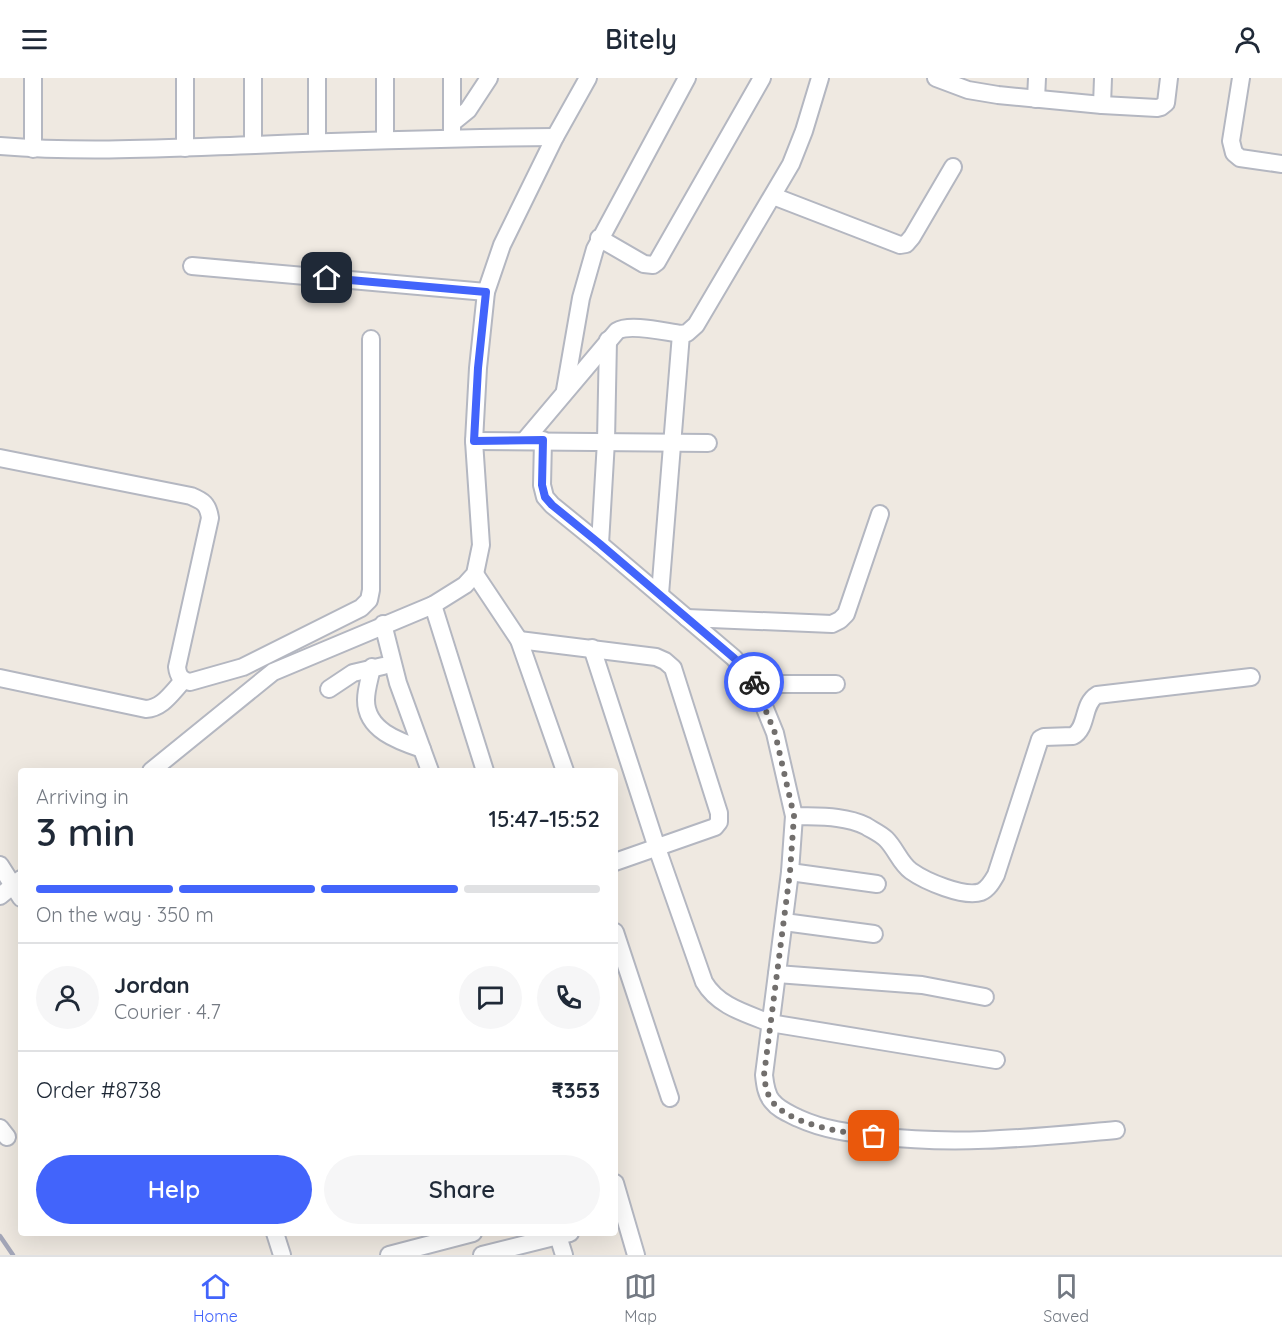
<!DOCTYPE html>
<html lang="en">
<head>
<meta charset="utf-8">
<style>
	:root { --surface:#fff; --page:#f6f6f7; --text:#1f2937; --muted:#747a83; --line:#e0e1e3; --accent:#4264fb }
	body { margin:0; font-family:Quicksand,sans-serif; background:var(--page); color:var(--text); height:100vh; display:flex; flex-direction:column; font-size:22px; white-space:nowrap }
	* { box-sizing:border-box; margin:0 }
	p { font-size:20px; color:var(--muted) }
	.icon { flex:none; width:33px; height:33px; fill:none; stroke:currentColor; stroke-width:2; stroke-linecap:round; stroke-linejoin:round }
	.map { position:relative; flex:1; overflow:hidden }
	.drawer { position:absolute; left:18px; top:690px; width:600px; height:468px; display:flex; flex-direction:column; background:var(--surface); border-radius:6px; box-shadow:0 6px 24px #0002 }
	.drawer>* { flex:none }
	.pin { position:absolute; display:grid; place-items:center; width:51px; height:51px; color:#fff; margin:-26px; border-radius:12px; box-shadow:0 3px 9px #0006 }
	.courier { position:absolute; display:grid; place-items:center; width:60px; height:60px; margin:-30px; border:4px solid #4264fb; border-radius:50%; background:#fff; color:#222; box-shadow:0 2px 8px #0007 }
	.headline em { font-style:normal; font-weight:600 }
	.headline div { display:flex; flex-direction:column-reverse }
	.headline { display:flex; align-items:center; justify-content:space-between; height:102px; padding:0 18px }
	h1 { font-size:39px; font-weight:600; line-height:45px }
	.bar { display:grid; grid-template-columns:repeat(4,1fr); gap:9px 6px; align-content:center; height:72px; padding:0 18px }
	.bar i { height:8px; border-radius:4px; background:var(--line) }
	.bar .on { background:var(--accent) }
	.bar p { grid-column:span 4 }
	.line { display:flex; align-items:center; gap:15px; padding:0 18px; border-top:2px solid var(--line) }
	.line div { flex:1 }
	.round { display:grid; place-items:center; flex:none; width:63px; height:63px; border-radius:32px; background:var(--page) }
	.action { display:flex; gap:12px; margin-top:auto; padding:12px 18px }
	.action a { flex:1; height:69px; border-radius:36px; background:var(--accent); color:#fff; font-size:24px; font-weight:600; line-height:69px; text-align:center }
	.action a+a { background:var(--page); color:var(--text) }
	header { display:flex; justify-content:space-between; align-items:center; height:78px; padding:0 18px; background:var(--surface); font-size:27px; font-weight:600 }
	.menu { display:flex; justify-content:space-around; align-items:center; height:84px; border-top:2px solid var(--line); background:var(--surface); font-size:16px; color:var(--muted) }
	.menu a { display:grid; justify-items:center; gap:3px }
	.menu .on { color:var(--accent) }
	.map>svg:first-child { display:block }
</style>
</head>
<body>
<header><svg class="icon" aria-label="menu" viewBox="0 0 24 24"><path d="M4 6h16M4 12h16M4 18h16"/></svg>Bitely<svg class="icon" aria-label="person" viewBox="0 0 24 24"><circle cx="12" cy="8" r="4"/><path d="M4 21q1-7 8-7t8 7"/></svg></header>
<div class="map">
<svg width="1282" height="1177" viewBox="0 0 1282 1177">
	<rect width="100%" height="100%" fill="#efe9e1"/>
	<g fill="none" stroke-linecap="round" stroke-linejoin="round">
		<g stroke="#b4b7c1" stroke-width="20">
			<g id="minor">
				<path d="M185,0V70"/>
				<path d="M253,0V67"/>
				<path d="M317,0V64"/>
				<path d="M385,0V62"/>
				<path d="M452,0V60"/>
				<path d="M936,0L968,12L998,17L1102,27L1157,30L1161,29L1166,25L1169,0"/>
				<path d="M1241,0L1231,63L1234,75L1240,80L1282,86"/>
				<path d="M1036,21L1037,0"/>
				<path d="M1102,27L1103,0"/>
				<path d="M452,45L468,32L489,0"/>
				<path d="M0,68C84,75 170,70 255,67C355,63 455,60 555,59"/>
				<path d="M33,71V0"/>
				<path d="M773,118L900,167L906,166L912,159L953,89"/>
				<path d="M599,160L644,186L653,187L657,184L762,0"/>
				<path d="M192,188L486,214"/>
				<path d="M565,312L581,220L595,171L687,0"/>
				<path d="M525,362L617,253C630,245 665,254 681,256L687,255L696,247L791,86L804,53L820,0"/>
				<path d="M543,362L542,407L545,419L552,427L600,466L734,580L755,606L775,655L794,738L790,794L764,997C765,1006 766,1016 772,1023C779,1032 788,1035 798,1040C824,1052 850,1055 878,1058C958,1068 1036,1059 1116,1052"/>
				<path d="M474,363L708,365"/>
				<path d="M0,380L191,418C203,423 208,426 210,440L177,589C178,598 181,602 190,604L243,589L361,530L369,522L371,512V261"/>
				<path d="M600,466L606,363L608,262"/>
				<path d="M475,496L519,562L565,693"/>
				<path d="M660,516L681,256"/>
				<path d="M433,527L485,693"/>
				<path d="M687,540L832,546L840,542L846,536L880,436"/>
				<path d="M383,546L398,605L430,693"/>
				<path d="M519,562L656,579L665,583L673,590L719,735V744L715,749L615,784"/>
				<path d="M592,570L657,770L704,904C718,928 745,935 770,945L996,982"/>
				<path d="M372,589C370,600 366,611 366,622C366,652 398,663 422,671"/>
				<path d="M0,600L146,631C163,630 172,614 183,603"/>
				<path d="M755,606H836"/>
				<path d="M329,611L353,595L383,588"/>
				<path d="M151,693L273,594L433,527L465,507L475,496L481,467L474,363L478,290L486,214L502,167L555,59L588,0"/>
				<path d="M794,738C817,739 844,737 866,748C872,752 881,756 886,761C896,771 900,785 911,793C925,803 964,820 981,814C988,811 992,804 996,797L1040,661L1044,659L1073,658C1088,650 1082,626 1097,617L1251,599"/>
				<path d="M0,787L21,820"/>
				<path d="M790,794L877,806"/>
				<path d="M0,818L21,801"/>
				<path d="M784,844L874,856"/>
				<path d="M615,854L670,1020"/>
				<path d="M777,896L922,907L985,919"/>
				<path d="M0,1050L7,1059"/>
				<path d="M615,1105L636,1177"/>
				<path d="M275,1155L282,1177"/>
				<path d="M558,1158L564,1177"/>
				<path d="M389,1177L473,1155"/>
				<path d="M482,1177L570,1155"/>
			</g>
		</g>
		<use href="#minor" stroke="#fff" stroke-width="16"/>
		<path stroke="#a3a6b8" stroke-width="4.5" d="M0,1158L13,1177"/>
	</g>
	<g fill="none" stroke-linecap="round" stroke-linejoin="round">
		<path stroke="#726f6d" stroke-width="6" stroke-dasharray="0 10.8" d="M754,604L775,655L794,738L790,794L764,997C765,1005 766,1013 770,1020C785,1047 846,1055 874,1058"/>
		<path stroke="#4264fb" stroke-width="8" d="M327,200L486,214L478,290L474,363L543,362L542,407L545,419L552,427L600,466L734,580L754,604"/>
	</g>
</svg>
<div class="pin" style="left:874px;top:1058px;background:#ea580c"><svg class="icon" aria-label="bag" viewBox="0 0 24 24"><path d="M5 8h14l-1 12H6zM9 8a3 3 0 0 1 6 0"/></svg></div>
<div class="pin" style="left:327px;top:200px;background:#1f2937"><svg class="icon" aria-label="home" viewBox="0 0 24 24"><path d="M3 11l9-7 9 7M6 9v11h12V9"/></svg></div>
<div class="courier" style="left:754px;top:604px"><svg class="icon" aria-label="bike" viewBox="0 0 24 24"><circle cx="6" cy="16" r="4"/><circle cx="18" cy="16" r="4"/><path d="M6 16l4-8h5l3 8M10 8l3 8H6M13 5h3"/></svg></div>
<section class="drawer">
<div class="headline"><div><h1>3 min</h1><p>Arriving in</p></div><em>15:47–15:52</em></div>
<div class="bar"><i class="on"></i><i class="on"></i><i class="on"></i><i></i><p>On the way · 350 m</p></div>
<div class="line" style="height:108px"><a class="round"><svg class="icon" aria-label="person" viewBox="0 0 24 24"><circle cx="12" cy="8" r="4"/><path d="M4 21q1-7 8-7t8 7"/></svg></a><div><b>Jordan</b><p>Courier · 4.7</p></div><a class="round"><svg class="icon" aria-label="chat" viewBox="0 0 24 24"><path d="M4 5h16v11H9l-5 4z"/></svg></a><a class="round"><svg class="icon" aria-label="phone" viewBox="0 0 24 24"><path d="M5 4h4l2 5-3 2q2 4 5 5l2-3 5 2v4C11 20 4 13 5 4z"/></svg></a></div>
<div class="line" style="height:78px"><div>Order #8738</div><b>₹353</b></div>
<div class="action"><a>Help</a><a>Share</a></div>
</section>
</div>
<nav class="menu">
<a class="on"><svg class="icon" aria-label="home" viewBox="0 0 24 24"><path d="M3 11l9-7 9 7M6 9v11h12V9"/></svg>Home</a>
<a><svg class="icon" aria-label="map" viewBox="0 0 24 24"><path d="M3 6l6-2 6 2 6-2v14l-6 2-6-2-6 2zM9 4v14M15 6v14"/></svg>Map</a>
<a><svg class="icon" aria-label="saved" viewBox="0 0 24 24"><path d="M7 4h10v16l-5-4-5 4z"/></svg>Saved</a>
</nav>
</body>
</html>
